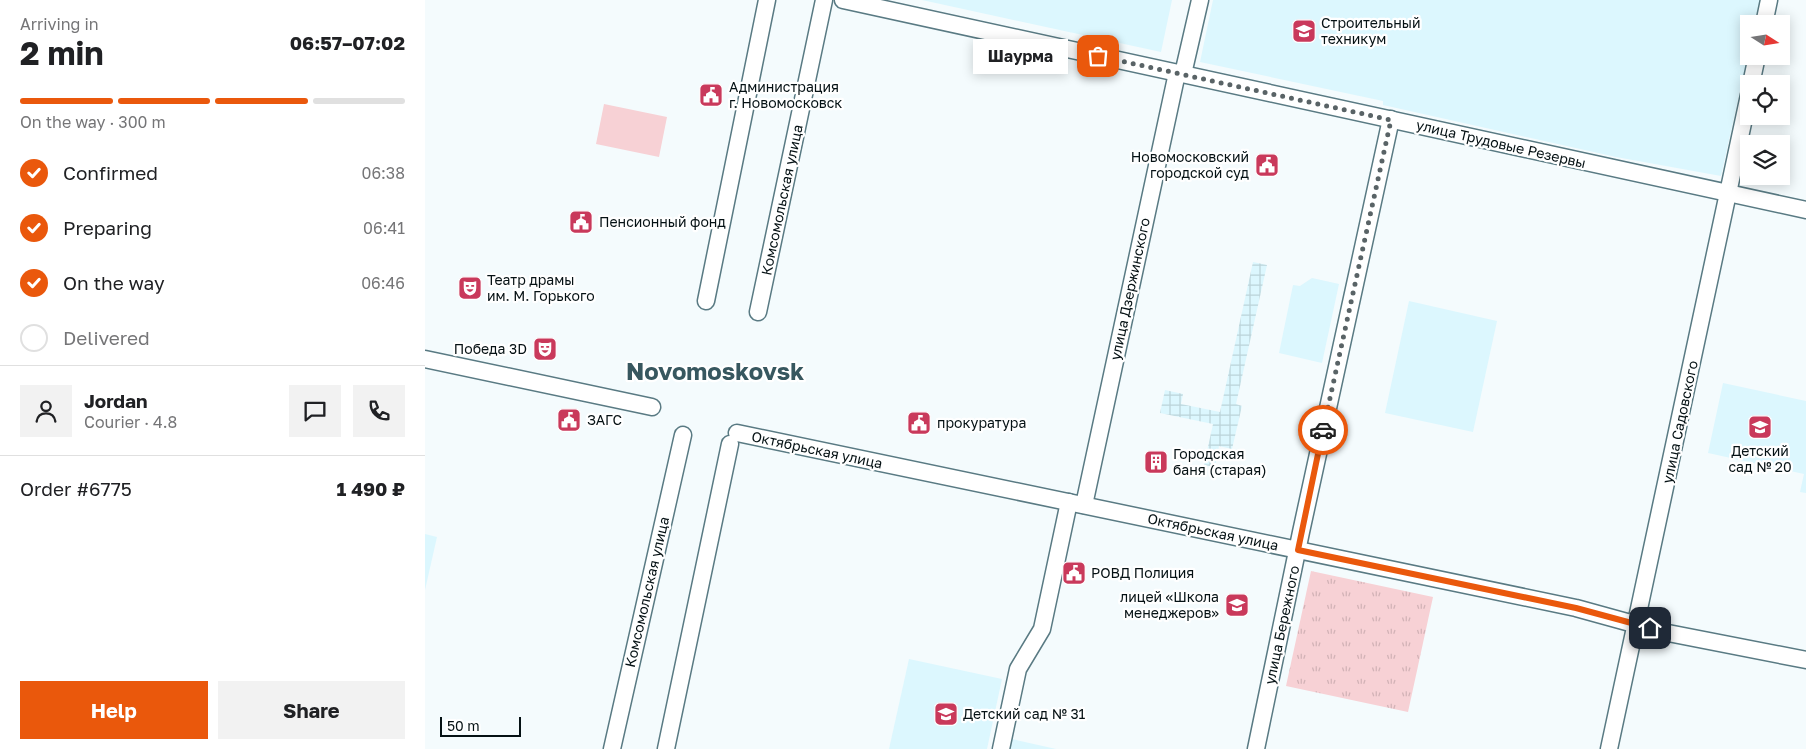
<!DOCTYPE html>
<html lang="en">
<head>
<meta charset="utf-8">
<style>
	:root { --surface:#fff; --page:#f2f2f2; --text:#202124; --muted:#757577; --line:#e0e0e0; --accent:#ea580c }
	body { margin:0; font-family:"Golos Text",sans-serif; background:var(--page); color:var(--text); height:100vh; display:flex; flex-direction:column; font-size:19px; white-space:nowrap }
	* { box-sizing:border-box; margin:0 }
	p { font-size:16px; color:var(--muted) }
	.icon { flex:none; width:28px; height:28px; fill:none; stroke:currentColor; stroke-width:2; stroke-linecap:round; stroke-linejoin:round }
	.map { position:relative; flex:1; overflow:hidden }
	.drawer { display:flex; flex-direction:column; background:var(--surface); width:425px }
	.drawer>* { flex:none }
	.needle { width:32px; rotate:102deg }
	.tools { position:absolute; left:1315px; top:15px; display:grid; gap:10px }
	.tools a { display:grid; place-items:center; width:50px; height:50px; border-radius:0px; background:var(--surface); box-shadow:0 2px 12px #0003; font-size:25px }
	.scale { position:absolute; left:15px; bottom:12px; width:81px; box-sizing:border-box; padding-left:5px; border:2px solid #051114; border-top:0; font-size:14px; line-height:18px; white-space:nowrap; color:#051114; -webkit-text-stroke:4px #fff; paint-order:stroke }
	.pin { position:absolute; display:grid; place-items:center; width:42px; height:42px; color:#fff; margin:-21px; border-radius:10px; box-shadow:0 2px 8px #0006 }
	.courier { position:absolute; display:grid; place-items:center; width:50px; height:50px; margin:-25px; border:4px solid #ea580c; border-radius:50%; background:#fff; color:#222; box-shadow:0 1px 6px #0007 }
	.bubble { position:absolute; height:35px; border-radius:0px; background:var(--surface); box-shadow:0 2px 12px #0003; font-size:16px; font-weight:700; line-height:35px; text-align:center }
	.headline em { font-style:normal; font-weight:700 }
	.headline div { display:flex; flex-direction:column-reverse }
	.headline { display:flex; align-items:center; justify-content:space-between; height:85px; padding:0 20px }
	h1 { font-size:32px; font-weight:700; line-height:38px }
	.bar { display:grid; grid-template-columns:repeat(4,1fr); gap:8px 5px; align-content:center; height:60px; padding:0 20px }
	.bar i { height:6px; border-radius:4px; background:var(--line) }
	.bar .active { background:var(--accent) }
	.bar p { grid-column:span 4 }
	.line { display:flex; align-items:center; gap:12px; padding:0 20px; border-top:1px solid var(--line) }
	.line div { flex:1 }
	.round { display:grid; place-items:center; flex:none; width:52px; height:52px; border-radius:0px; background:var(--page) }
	ol { padding:0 20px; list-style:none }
	li { display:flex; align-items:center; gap:15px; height:55px }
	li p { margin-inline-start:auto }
	li .icon { padding:5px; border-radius:50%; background:var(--accent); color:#fff; stroke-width:4 }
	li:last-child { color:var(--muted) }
	li i { width:28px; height:28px; border:2px solid var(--line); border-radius:50% }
	.primary-button { display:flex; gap:10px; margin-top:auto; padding:10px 20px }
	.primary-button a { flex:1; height:58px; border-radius:0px; background:var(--accent); color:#fff; font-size:20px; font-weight:700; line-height:58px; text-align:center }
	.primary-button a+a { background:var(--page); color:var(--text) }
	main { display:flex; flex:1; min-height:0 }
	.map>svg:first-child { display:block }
</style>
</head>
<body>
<main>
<section class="drawer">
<div class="headline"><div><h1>2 min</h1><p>Arriving in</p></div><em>06:57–07:02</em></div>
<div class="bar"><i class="active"></i><i class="active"></i><i class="active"></i><i></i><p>On the way · 300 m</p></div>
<ol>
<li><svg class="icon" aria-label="check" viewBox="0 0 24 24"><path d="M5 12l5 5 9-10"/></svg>Confirmed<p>06:38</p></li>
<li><svg class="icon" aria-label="check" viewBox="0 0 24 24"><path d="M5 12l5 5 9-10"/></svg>Preparing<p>06:41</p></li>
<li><svg class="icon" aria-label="check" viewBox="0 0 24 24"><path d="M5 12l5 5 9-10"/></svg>On the way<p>06:46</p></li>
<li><i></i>Delivered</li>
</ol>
<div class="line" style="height:90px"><a class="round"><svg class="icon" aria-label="person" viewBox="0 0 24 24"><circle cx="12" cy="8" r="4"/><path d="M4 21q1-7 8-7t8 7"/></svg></a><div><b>Jordan</b><p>Courier · 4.8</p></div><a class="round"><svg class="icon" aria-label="chat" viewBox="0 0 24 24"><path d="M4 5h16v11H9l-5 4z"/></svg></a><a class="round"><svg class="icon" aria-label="phone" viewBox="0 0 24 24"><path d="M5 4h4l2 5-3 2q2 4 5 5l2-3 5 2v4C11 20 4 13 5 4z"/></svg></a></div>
<div class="line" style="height:65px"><div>Order #6775</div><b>1 490 ₽</b></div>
<div class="primary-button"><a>Help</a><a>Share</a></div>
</section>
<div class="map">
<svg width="1381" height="749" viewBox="0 0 1381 749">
	<defs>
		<pattern id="industrial-grid" width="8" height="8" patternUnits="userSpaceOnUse" patternTransform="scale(1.25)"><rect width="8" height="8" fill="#dcf7fe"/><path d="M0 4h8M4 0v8" fill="none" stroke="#bbd3d9"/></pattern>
		<pattern id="grass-tufts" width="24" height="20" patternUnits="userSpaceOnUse" patternTransform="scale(1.25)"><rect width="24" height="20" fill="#f7d1d5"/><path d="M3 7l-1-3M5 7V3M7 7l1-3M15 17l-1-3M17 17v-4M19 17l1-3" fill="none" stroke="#d2b2b6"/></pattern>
	</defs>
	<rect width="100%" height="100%" fill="#f4fbfd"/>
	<g fill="#dcf7fe">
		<path d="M497,0H747L736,52Z"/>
		<path d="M788,0H1335L1329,24H1324V50L1296,176L1191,157L958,105V101L775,62Z"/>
		<path d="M887,278L914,284L897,363L854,353L868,285L875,286Z"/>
		<path d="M984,301L1072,321L1048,432L960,413Z"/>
		<path d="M1298,383L1381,401V493L1375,492L1379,474L1283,453Z"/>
		<path d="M0,534L12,537L0,590Z"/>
		<path d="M484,659L577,679L562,749H464Z"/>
		<path d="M587,739L631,749H585Z"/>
	</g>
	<path fill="url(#industrial-grid)" d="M828,262L842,265L811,404L817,406L807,449L794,446L790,467L779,465L788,424L735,413L740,390L758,394L756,404L795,412Z"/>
	<path fill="url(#grass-tufts)" d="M886,571L1008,597L983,712L861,686Z"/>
	<path fill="#f7d1d5" d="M179,104L242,117L234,157L171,144Z"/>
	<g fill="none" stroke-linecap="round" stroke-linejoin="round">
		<g stroke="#597a83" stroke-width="19">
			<g id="minor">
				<path d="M418,0L1381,210"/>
				<path d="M1339,24L1344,0"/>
				<path d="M758,74L775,0"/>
				<path d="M1326,84L1332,56"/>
				<path d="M281,301L342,0"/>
				<path d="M333,312L399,0"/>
				<path d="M0,359L227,407"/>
				<path d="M312,433L1151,608L1238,632L1381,660"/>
				<path d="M659,505L752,73"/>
				<path d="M187,749L258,435"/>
				<path d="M241,749L305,444"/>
				<path d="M576,749L593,669L617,629L644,502"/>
				<path d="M831,749L876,532L966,119"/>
				<path d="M1184,749L1324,95"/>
			</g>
		</g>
		<use href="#minor" stroke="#fff" stroke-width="16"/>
	</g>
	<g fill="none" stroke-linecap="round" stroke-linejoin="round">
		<path stroke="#596366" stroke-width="5" stroke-dasharray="0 9" d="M673,56L966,120L898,430"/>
		<path stroke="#ea580c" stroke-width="6" d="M898,430L873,550L1151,608L1225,628"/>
	</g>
	<defs>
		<g id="university-square" transform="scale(1.25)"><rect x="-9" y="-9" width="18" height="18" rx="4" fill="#c9395b" stroke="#fff"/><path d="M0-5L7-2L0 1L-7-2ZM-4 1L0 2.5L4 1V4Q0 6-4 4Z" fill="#fff"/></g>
		<g id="civic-square" transform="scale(1.25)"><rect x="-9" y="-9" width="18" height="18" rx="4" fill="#c9395b" stroke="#fff"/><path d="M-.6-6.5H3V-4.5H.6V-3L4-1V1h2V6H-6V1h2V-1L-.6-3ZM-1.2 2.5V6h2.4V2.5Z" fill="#fff"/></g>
		<g id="theatre-square" transform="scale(1.25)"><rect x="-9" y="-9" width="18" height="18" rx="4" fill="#c9395b" stroke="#fff"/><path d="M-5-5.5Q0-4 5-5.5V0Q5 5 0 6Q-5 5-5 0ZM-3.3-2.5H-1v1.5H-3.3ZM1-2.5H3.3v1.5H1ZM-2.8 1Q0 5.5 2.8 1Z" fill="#fff"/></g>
		<g id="school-square" transform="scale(1.25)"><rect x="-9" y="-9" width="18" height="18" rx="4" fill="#c9395b" stroke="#fff"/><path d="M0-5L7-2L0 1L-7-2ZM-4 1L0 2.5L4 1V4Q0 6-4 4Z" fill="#fff"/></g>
		<g id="building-square" transform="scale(1.25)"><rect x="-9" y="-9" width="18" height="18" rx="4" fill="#c9395b" stroke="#fff"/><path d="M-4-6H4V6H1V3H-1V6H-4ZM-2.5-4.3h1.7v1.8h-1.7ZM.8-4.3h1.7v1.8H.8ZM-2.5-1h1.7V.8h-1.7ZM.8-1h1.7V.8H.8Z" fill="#fff"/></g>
	</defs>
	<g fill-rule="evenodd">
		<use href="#university-square" x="879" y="31"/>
		<use href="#civic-square" x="286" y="95"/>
		<use href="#civic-square" x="842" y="165"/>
		<use href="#civic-square" x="156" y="222"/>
		<use href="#theatre-square" x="45" y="288"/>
		<use href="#theatre-square" x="120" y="349"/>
		<use href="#civic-square" x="144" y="420"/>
		<use href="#civic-square" x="494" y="423"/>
		<use href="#school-square" x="1335" y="427"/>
		<use href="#building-square" x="731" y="462"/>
		<use href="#civic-square" x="649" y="573"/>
		<use href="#school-square" x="812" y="605"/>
		<use href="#school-square" x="521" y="714"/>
	</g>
	<g text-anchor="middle" stroke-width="4.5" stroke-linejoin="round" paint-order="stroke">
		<g font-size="14" fill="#051114" stroke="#fff" text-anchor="start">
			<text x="896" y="28">Строительный<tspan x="896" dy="16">техникум</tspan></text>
			<text x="304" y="92">Администрация<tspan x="304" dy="16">г. Новомосковск</tspan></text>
			<text x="824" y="162" text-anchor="end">Новомосковский<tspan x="824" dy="16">городской суд</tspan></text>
			<text x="174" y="227">Пенсионный фонд</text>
			<text x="62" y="285">Театр драмы<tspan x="62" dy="16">им. М. Горького</tspan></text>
			<text x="102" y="354" text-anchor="end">Победа 3D</text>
			<text x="162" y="425">ЗАГС</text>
			<text x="512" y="428">прокуратура</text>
			<text x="1335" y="456" text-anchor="middle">Детский<tspan x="1335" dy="16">сад № 20</tspan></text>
			<text x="748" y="459">Городская<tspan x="748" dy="16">баня (старая)</tspan></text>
			<text x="666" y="578">РОВД Полиция</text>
			<text x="794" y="602" text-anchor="end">лицей «Школа<tspan x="794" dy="16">менеджеров»</tspan></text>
			<text x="538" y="719">Детский сад № 31</text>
		</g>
		<g font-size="14" fill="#051114" stroke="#fff">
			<text transform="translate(1076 144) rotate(13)" y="5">улица Трудовые Резервы</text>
			<text transform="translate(357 200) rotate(-78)" y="5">Комсомольская улица</text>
			<text transform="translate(705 289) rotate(-78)" y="5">улица Дзержинского</text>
			<text transform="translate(1255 422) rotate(-78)" y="5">улица Садовского</text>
			<text transform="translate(392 450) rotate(12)" y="5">Октябрьская улица</text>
			<text transform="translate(788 532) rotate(12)" y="5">Октябрьская улица</text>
			<text transform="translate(222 592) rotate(-77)" y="5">Комсомольская улица</text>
			<text transform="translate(857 625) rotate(-78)" y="5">улица Бережного</text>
		</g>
		<g font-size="24" font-weight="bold" fill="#37575f" stroke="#fff">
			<text x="290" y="380">Novomoskovsk</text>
		</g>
	</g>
</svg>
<div class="tools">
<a><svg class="needle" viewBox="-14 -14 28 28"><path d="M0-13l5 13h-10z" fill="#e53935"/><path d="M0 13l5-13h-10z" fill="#757577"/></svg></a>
<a><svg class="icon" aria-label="locate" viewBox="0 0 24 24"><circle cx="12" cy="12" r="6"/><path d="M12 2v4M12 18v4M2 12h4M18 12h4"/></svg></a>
<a><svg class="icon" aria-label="layers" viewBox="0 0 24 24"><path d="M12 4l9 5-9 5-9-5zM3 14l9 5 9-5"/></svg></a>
</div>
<div class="scale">50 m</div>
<div class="pin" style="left:673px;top:56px;background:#ea580c"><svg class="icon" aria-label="bag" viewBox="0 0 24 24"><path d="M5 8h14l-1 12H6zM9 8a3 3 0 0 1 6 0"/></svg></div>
<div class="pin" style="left:1225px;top:628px;background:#1f2937"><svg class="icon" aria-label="home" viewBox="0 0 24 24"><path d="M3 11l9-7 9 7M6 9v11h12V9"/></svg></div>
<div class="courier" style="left:898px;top:430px"><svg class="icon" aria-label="car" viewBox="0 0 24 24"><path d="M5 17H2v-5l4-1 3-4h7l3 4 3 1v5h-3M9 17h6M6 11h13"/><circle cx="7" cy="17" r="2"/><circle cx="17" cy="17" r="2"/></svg></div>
<div class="bubble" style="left:548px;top:39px;width:95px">Шаурма</div>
</div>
</main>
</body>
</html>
